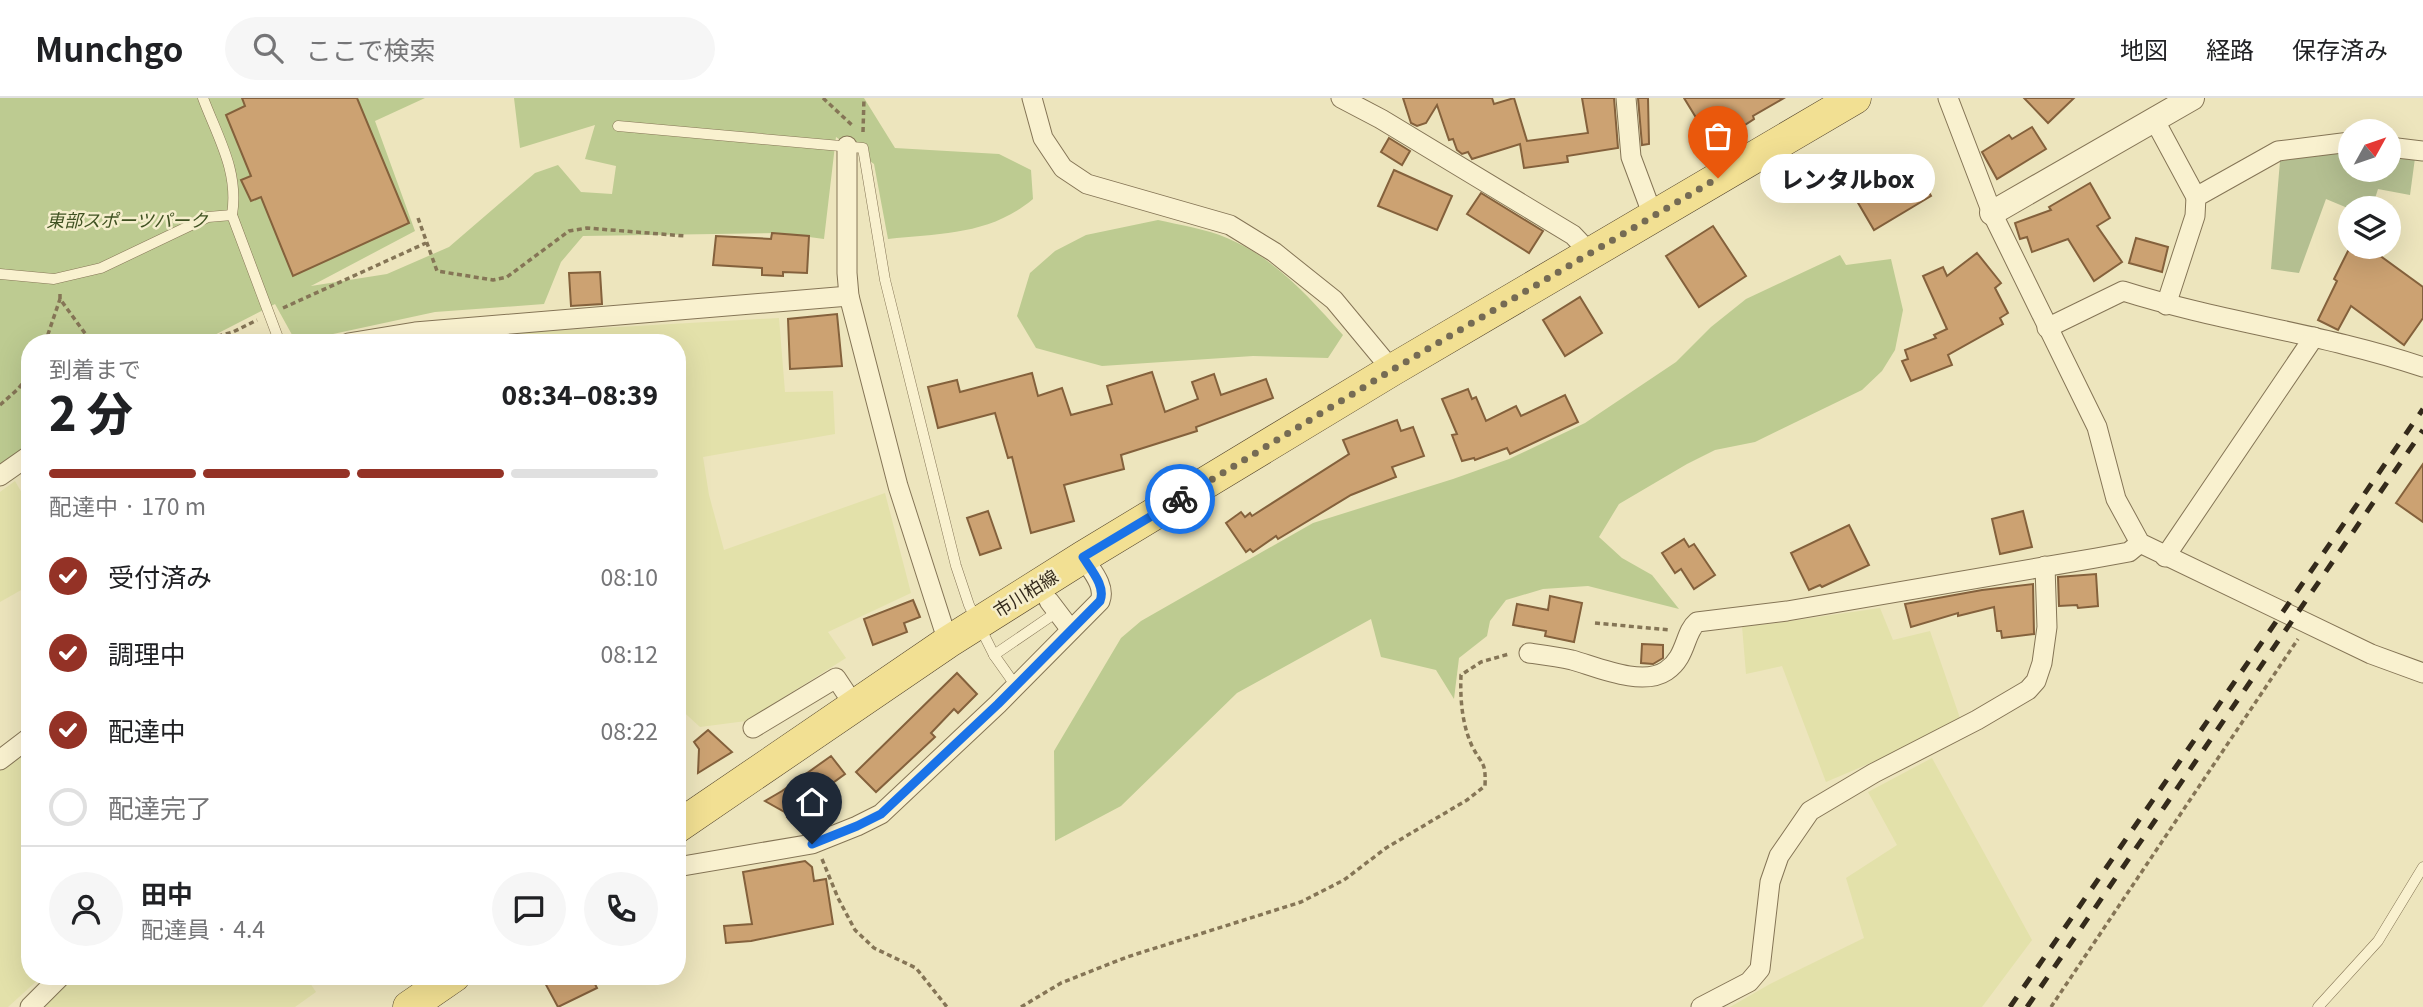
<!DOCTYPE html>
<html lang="ja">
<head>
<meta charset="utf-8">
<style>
	:root { --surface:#fff; --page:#f6f6f6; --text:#202124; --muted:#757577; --line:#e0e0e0; --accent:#943226 }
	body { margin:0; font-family:Georgia,"Noto Sans JP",serif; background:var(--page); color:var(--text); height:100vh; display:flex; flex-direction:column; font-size:26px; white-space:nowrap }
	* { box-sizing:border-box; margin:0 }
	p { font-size:23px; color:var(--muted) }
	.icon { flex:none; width:38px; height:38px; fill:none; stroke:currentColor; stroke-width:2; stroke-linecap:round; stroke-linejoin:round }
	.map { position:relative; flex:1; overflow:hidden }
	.sheet { position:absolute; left:21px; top:236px; width:665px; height:651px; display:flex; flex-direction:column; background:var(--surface); border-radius:28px; box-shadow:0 7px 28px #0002 }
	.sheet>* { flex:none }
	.needle { width:46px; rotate:50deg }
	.fabs { position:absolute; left:2338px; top:21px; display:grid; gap:14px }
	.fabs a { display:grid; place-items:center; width:63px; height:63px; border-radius:50%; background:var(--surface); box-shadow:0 7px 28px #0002; font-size:35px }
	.pin { position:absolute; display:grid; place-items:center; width:60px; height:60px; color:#fff; margin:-72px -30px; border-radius:50% 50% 50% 0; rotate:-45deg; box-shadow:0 0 7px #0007 }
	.pin .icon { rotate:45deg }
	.courier { position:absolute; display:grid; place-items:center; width:70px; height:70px; margin:-35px; border:5px solid #1a73e8; border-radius:50%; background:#fff; color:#222; box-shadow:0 2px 9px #0007 }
	.bubble { position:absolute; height:49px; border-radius:24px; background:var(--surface); box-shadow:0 7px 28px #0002; font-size:23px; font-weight:800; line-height:49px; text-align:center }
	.head em { font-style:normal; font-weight:800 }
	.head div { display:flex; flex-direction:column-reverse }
	.head { display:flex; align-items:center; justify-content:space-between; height:119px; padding:0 28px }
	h1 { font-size:46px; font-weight:800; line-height:52px }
	.bar { display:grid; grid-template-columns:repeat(4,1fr); gap:10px 7px; align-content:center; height:84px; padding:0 28px }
	.bar i { height:9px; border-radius:5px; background:var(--line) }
	.bar .selected { background:var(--accent) }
	.bar p { grid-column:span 4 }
	.line { display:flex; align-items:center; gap:18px; padding:0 28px; border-top:2px solid var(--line) }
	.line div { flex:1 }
	.round { display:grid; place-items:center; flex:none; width:74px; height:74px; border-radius:37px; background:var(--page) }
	ol { padding:0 28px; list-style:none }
	li { display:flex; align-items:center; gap:21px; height:77px }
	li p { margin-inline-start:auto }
	li .icon { padding:7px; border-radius:50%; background:var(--accent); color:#fff; stroke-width:4 }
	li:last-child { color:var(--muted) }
	li i { width:38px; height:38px; border:4px solid var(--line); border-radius:50% }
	header { display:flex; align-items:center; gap:42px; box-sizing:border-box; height:98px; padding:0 35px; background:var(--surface); border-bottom:2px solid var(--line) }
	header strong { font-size:33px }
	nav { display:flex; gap:38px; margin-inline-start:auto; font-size:24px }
	.search { width:490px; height:63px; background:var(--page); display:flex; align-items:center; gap:18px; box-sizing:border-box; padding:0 24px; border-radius:38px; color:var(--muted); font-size:26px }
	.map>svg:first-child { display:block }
</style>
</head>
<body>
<header>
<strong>Munchgo</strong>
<div class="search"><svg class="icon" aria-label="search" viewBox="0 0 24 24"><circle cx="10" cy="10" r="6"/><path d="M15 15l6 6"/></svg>ここで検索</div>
<nav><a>地図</a><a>経路</a><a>保存済み</a></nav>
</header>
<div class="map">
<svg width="2423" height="909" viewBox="0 0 2423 909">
	<rect width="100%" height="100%" fill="#ede5bd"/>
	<g fill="#e3e1aa">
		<path d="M779,220L785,294L833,293L835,336L703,359L709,397L724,452L885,395L911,495L828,534L846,560L746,623L700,629L677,608V245H478L477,237Z"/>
		<path d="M15,383L30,409V487L0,504V394Z"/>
		<path d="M1880,510L1893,542L1930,533L1962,626L1826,684L1782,568L1746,576L1742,528L1769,526Z"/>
		<path d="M30,646V878L41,879L8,909H0V669Z"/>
		<path d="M1932,660L2032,842L1982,909H1730L1770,886L1864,840L1846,780L1897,747L1868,694Z"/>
		<path d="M68,879H306L316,894L295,909H35Z"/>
	</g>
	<g fill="#bdcb91">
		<path d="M0,0H425L375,23L415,133L311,188L387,176L449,149L535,75L558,67L581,94L612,96L616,68L585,61L595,27L520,50L514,0H864L895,50L999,56L1031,72L1033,101C990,137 942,135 888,141L874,66L836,39L824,141L780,135L583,138L561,164L544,206L435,214L296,244L275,206L199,245H30V345L0,366Z"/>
		<path d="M1158,122C1180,127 1206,131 1227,140C1275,160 1309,199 1343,237L1328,260L1253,258L1102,268L1036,250L1017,218L1030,175L1055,153L1086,137Z"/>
		<path d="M1840,157L1846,167L1891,161L1903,212L1895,252L1882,273L1862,292L1755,344L1715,352L1687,366L1619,406L1599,439L1622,460L1652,477L1679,511L1588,488L1543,491L1506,502L1490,523L1487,538L1459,560L1454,601L1436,572L1381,559L1371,521L1237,595L1121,708L1055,743L1054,653L1121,540L1141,523L1313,425L1453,381L1509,361L1585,325L1676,264L1711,229L1746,201Z"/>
	</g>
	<path fill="#b4bf91" d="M2350,52V72H2389V57L2415,60L2410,97L2378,91L2372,110L2350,111L2326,101L2299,175L2271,171L2280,63Z"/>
	<g fill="#cca272" stroke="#84613c" stroke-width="2">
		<path d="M242,0H357L409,125L293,178L261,99L251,103L241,82L251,78L226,17L245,8Z"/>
		<path d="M1403,0H1492L1494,6L1514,0L1527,43L1588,35L1582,0H1614L1618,50L1567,58L1568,64L1524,70L1520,46L1472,61L1468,54L1462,56L1457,52L1453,41L1449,42L1437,7L1426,25L1417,28L1411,25Z"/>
		<path d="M1638,0H1648L1649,46L1642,47Z"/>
		<path d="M1684,0H1784L1753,18L1754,21L1725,40L1723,36L1711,44Z"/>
		<path d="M2024,0H2074L2048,25Z"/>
		<path d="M2032,29L2046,51L1997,81L1982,54L2009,37L2012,41Z"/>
		<path d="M1389,40L1410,53L1402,67L1381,54Z"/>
		<path d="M1912,65L1931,98L1874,132L1857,103L1871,95L1868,91Z"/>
		<path d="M1394,72L1452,98L1437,132L1378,108Z"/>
		<path d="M2090,85L2110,120L2097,128L2122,164L2094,183L2068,141L2032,154L2027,139L2020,141L2015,125L2051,112L2049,109Z"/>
		<path d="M1481,95L1543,133L1529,155L1467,116Z"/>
		<path d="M1713,128L1746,178L1699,209L1666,158Z"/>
		<path d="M772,135L809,138L807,175L783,174V178L762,177V170L713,167L716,138L771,141Z"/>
		<path d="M2136,140L2168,149L2162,174L2129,165Z"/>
		<path d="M2350,149H2368L2423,189V220L2404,247L2351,208L2338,232L2318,222L2337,183L2334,181Z"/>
		<path d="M1977,155L2001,185L1995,190L2008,215L2000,220L2003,226L1948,257L1952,267L1911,283L1902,263L1908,261L1905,252L1936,240L1934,237L1947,231L1923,178L1943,169L1947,178Z"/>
		<path d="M600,174L602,206L571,208L569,175Z"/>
		<path d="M1580,199L1602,235L1565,258L1543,222Z"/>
		<path d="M837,216L842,268L790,271L788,221Z"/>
		<path d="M1152,274L1165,314L1198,301L1192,284L1214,276L1221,297L1266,281L1273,300L1196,329L1197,333L1121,357L1124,371L1064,387L1074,423L1031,435L1012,359L1008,360L995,315L938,330L928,289L957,282L960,294L1032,275L1038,298L1062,290L1071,317L1112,306L1107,288Z"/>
		<path d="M1468,291L1472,301L1476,299L1486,323L1516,308L1521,318L1565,297L1578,324L1510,356L1507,350L1475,362L1474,360L1462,363L1452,337L1457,336L1442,301Z"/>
		<path d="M1397,322L1401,333L1413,329L1424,358L1392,369L1396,379L1351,397L1278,441L1276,438L1253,454L1250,451L1246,454L1226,425L1241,414L1245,419L1250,415L1252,418L1349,356L1343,342Z"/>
		<path d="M2423,366V424L2396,405Z"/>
		<path d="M988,413L1001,450L980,457L967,420Z"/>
		<path d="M2023,413L2032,449L2000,456L1992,421Z"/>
		<path d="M1849,427L1869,467L1822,489L1820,487L1809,492L1791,455Z"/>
		<path d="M1684,441L1689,449L1694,446L1715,477L1694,491L1681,471L1675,475L1662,455Z"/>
		<path d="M2096,476L2098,508L2078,510L2077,507L2059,508L2058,479Z"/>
		<path d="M2033,486L2034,536L2002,540L2001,533H1997L1994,509L1958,518V515L1911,529L1905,506L1982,492Z"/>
		<path d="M1550,498L1582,505L1574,544L1545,538L1546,533L1513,527L1517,506L1548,512Z"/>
		<path d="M913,502L920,519L904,525L907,534L873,547L864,521Z"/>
		<path d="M1642,546L1663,547V560L1653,566L1641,565Z"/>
		<path d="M957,575L977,596L958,615L954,611L931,635L935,639L876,694L856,674Z"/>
		<path d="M708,632L732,654L698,675L699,651L694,644Z"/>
		<path d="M831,658L845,676L815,698L837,711L821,729L812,724L806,732L787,719L788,716L765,703L782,693Z"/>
		<path d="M805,763L812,769L814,783L826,781L833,826L751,843L726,845L724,828L752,826L743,774Z"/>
		<path d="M557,878H591L597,890L558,909L545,885Z"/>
	</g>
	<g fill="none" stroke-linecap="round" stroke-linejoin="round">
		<g stroke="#857556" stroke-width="11">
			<g id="service">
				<path d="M203,0C218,40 239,73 232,117L280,245"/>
				<path d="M618,28L863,50L885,182L956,468L969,507L994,557"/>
				<path d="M0,176L54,181L101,170L208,119L232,117"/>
				<path d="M1016,588L994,557L1057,514"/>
				<path d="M2318,909L2378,843L2423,769"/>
			</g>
		</g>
		<g stroke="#857556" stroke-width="21">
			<g id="minor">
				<path d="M1032,0L1043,40L1063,70L1087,86L1230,127L1274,154L1334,202L1392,272"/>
				<path d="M1341,0L1381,21L1573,137L1591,156"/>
				<path d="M1626,0L1631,59L1653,118"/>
				<path d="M1948,0L1992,115L2097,329L2116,401L2140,445L2371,556L2423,575"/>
				<path d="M2155,23L2196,99"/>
				<path d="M847,48V175L849,198L898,388L948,544"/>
				<path d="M2389,49L2423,53"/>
				<path d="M2166,207L2195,118L2196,99L2278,53L2350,44"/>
				<path d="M2047,230L2123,193C2221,224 2325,236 2423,269"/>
				<path d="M348,245L415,234L849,198"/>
				<path d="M0,378L30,357"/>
				<path d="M2165,459L2314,239"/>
				<path d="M1049,503L1071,532"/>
				<path d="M1529,555C1543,557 1558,559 1572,562C1597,569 1642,589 1666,573C1687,559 1684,535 1697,524L1787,513L2096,460L2129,454L2140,445"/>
				<path d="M753,630L836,580L854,607"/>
				<path d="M0,662L30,639"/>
				<path d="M677,769L812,746L857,728L881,716L998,606L1100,503C1106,488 1091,472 1083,459"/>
				<path d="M30,909L61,878"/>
				<path d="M1701,909L1749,884L1760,871L1770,784L1779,758L1810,713L1874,675L1977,622L2028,592L2036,583L2042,565L2047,529L2045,468"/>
			</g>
		</g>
		<g stroke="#857556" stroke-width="26">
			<path id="tertiary" d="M1992,115L2192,0"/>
		</g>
		<g stroke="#52422b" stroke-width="33">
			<g id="primary">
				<path d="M677,729L948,544L1083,459L1392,272L1855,0"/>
				<path d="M409,909L454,878"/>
			</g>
		</g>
		<g stroke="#857556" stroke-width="3.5" stroke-dasharray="5 3.5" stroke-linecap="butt">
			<path d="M823,0L854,29"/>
			<path d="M863,34L864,0"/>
			<path d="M418,120L437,173L493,182L507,179L569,133L587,130L685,138"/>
			<path d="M60,196V201L92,245"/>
			<path d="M283,210L426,145"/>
			<path d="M45,245L60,201"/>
			<path d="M193,245L233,234L257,222"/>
			<path d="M0,307L18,291L30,276"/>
			<path d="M1595,525L1670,532"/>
			<path d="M822,761L838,800L855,832L874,850L916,870L947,909"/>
			<path d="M1021,909L1061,885L1127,859L1301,804L1344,782L1386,750L1467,702L1485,688C1486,662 1482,668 1472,648C1462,626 1460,601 1461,577L1481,564L1509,556"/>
			<path d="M2051,909L2298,541"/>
		</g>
		<use href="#service" stroke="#f9f1cf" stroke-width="10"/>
		<use href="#minor" stroke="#f9f1cf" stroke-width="19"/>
		<use href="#tertiary" stroke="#f9f1cf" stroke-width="24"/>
		<use href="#primary" stroke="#f2e093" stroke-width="32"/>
		<g stroke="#342a1b" stroke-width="5" stroke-dasharray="12 12" stroke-linecap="butt">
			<path d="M2010,909L2423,311"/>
			<path d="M2027,909L2423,332"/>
		</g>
	</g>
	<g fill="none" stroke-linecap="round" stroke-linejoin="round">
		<path stroke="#756b54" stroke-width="7" stroke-dasharray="0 12.6" d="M1180,401L1392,272L1718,80"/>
		<path stroke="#1a73e8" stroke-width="9" d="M812,746L857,728L881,716L998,606L1100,503C1106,488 1091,472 1083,459L1180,401"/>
	</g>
	<g text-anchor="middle" stroke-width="5" stroke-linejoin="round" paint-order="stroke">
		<g font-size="18" font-style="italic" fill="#3f5121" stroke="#f5eecc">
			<text x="127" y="129">東部スポーツパーク</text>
		</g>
		<g font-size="18" fill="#342a1b" stroke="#f5eecc">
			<text transform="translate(1026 496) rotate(-32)" y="6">市川柏線</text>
		</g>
	</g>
</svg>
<div class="fabs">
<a><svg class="needle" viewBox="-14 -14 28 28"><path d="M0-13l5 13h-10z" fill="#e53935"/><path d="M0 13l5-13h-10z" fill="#757577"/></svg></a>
<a><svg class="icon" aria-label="layers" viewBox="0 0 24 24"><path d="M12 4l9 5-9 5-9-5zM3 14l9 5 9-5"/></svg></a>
</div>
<div class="pin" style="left:1718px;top:80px;background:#ea580c"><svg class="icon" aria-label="bag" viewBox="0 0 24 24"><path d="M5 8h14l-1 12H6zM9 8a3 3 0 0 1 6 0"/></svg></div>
<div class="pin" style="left:812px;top:746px;background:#1f2937"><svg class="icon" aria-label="home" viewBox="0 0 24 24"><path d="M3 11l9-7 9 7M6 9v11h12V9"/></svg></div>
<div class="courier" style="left:1180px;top:401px"><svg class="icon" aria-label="bike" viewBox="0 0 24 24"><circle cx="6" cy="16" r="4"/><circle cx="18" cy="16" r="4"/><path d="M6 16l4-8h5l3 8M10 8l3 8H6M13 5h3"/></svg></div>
<div class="bubble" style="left:1760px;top:56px;width:175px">レンタルbox</div>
<section class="sheet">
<div class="head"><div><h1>2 分</h1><p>到着まで</p></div><em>08:34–08:39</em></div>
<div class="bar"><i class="selected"></i><i class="selected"></i><i class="selected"></i><i></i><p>配達中 · 170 m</p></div>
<ol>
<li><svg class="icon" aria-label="check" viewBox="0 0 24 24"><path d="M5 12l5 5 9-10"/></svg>受付済み<p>08:10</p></li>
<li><svg class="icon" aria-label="check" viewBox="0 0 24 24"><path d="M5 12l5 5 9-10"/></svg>調理中<p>08:12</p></li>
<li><svg class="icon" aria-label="check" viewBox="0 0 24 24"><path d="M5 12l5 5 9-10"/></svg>配達中<p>08:22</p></li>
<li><i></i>配達完了</li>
</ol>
<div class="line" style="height:126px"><a class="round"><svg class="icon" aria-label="person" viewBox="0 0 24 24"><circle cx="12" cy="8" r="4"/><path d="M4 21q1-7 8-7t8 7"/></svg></a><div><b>田中</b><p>配達員 · 4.4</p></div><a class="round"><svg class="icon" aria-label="chat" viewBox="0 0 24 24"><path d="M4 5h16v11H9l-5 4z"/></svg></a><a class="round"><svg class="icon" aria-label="phone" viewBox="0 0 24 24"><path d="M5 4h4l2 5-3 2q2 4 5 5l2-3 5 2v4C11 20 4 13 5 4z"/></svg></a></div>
</section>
</div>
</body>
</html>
